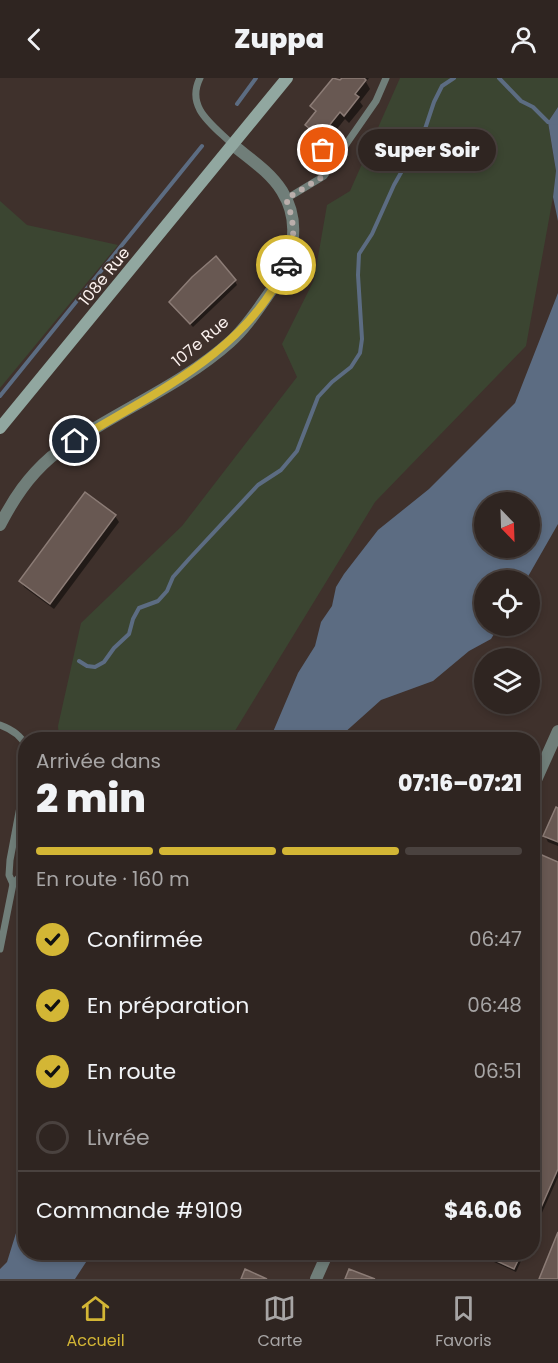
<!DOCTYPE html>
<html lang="fr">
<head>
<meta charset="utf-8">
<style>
	:root { --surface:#2f2521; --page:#3b312e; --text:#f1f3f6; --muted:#a7a5a5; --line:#4a423f; --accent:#d3b635 }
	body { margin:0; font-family:Poppins,sans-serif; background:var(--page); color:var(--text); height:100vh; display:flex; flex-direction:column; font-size:22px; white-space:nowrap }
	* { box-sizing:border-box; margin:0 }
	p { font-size:20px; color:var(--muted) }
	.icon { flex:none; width:33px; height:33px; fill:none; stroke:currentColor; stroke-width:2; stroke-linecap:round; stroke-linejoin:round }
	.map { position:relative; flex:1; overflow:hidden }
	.drawer { position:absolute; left:18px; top:654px; width:522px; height:528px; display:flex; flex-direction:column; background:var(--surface); border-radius:24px; box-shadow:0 3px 9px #0003,0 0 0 2px var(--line) }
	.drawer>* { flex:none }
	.needle { width:39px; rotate:157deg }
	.tools { position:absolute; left:474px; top:414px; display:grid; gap:12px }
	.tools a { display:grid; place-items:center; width:66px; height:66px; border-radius:50%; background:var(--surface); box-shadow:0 3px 9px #0003,0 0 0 2px var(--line); font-size:30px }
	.pin { position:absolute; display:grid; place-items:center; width:51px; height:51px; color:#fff; margin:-26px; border:3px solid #fff; border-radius:50%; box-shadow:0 2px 6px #0007 }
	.courier { position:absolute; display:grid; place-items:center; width:60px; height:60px; margin:-30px; border:4px solid #d3b635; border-radius:50%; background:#fff; color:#222; box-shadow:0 2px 8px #0007 }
	.bubble { position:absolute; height:42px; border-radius:21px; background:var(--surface); box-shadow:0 3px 9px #0003,0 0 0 2px var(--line); font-size:20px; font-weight:800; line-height:42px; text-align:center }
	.overview em { font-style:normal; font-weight:800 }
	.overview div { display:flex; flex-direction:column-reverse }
	.overview { display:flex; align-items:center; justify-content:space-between; height:102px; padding:0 18px }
	h1 { font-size:39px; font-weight:800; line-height:45px }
	.bar { display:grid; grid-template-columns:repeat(4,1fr); gap:9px 6px; align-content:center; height:72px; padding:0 18px }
	.bar i { height:8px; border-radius:4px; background:var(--line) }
	.bar .current { background:var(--accent) }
	.bar p { grid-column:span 4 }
	.line { display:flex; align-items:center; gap:15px; padding:0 18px; border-top:2px solid var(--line) }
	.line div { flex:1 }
	ol { padding:0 18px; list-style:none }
	li { display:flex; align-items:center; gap:18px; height:66px }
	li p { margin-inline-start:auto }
	li .icon { padding:6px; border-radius:50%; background:var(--accent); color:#111; stroke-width:4 }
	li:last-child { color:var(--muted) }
	li i { width:33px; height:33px; border:3px solid var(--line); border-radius:50% }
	header { display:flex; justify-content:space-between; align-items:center; height:78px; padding:0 18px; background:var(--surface); font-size:27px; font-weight:800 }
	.tabs { display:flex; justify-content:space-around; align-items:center; height:84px; border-top:2px solid var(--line); background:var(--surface); font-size:16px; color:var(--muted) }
	.tabs a { display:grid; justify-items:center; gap:3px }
	.tabs .current { color:var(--accent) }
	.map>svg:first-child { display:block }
</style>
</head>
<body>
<header><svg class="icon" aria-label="back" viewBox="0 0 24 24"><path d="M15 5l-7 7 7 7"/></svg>Zuppa<svg class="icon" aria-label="person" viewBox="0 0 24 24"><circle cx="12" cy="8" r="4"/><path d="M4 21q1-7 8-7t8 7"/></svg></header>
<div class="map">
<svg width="558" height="1201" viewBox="0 0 558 1201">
	<rect width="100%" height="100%" fill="#3f312c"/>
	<g fill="#3b4531">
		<path d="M400,0H558V29L548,44L556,94L553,119L526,268L375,424L230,661H59L58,648L81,545L182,448L297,299L282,266L314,202L327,127L350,113Z"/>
		<path d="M0,123L27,147L118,167L0,310Z"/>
	</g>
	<g fill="#5c6c82" fill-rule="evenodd">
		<path d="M558,29V143L553,119L556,93L548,44Z"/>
		<path d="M558,215V446L526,502H484V548H499L491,561L469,573L433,603L381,622L343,656L340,661H270L298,595L315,568L321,544L332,528L336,509L344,496L378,452L429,411L515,325ZM530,424V470H484V424Z"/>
		<path d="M25,1126L26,1174L92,1175L75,1201H0V1191L7,1184Z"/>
	</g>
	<g fill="#0007">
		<path d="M335,0L340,4L344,0H369L366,4L370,11L360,24L363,28L349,45L345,41L325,66L312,56L307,48L316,36L312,28Z"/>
		<path d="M235,203L237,207L193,249L173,228Z"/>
		<path d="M86,416L115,438L119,444L54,531L24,509L21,503Z"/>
		<path d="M558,731V768L548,764L545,758Z"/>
		<path d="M532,783L558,785V1099L532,1157Z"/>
		<path d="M472,1174H525L516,1194Z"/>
	</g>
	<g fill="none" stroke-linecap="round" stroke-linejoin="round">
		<g stroke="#5c6c82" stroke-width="4">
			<path d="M499,0L521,23L533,29L548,44L558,45"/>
			<path d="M237,26L256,0"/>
			<path d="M0,318L202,68"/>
			<path d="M79,583L87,588L95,589L104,584L114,570L129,556L133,541L139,530L158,523L167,513L173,499L189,481L258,407L281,392L297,373L318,319L332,304L351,289L360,275L362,261L358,197L359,176L372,156L394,107L424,54L434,24L442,8L454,0"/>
		</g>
	</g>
	<g fill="#685852" stroke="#8c7c76" stroke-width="1.5">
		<path d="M333,0L340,2L342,0H364L366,2L355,16L359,19L344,38L340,34L320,59L305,47L316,33L310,28Z"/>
		<path d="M216,178L236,202L190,246L169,224L192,199Z"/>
		<path d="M85,414L116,437L50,526L19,503Z"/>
		<path d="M491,653L511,662H487Z"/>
		<path d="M556,729L558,730V764L543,758Z"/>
		<path d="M535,774L558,784V1091L532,1150V779Z"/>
		<path d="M558,1154V1201H539Z"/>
		<path d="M477,1174H522L514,1191Z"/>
		<path d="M245,1191L267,1201H241Z"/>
		<path d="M349,1191L375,1201H345Z"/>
	</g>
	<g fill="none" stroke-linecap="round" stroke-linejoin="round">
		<g stroke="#707e79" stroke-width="7">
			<path d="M200,0C185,30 213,47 233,67"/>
			<path d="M310,63L335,82"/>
			<path d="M286,121L324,98L376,23L386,0"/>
			<path d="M0,647C11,651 21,657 26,668"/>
			<path d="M13,806L9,797L10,782L26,697"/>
			<path d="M0,871L13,806L26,792"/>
		</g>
		<g stroke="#707e79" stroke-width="12">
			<path d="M0,447C14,420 28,399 51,379C65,368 82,359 97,349C142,322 191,299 230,264C247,249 260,228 273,210C293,181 302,145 282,113C270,94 250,81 233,67"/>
			<path d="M532,711L558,653"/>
			<path d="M316,1201L328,1174"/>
		</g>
		<path stroke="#91a7a0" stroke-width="12" d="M0,350L287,0"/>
	</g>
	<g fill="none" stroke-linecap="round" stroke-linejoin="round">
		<path stroke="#baaeab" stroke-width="6" stroke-dasharray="0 10.8" d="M286,187C296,163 295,145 286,121L324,98L335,82L323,72"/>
		<path stroke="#d3b635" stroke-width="8" d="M75,363C153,315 246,275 286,187"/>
	</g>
	<g text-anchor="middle" stroke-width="4.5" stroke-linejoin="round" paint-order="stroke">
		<g font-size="16" fill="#fcf2ef" stroke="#3f312c">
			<text transform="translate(104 198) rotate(-51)" y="6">108e Rue</text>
			<text transform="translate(200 263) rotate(-40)" y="6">107e Rue</text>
		</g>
	</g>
</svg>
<div class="tools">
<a><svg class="needle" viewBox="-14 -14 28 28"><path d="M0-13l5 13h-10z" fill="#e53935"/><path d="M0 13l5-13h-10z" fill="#a7a5a5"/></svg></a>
<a><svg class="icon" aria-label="locate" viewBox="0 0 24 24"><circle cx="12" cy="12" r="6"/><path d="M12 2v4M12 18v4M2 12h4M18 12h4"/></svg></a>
<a><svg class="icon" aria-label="layers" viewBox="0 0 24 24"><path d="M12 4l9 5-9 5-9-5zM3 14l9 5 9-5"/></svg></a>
</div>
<div class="pin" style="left:323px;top:72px;background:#ea580c"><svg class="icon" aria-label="bag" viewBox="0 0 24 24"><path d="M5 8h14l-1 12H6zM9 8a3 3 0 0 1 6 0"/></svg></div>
<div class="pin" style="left:75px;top:363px;background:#1f2937"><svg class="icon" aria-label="home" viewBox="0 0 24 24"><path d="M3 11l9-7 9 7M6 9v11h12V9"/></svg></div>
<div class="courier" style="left:286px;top:187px"><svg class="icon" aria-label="car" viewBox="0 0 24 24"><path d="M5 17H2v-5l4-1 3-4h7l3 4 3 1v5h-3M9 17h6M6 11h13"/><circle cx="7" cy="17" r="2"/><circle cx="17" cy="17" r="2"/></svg></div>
<div class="bubble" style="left:358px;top:51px;width:138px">Super Soir</div>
<section class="drawer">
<div class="overview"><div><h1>2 min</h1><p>Arrivée dans</p></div><em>07:16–07:21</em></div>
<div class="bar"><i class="current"></i><i class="current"></i><i class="current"></i><i></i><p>En route · 160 m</p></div>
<ol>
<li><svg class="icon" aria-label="check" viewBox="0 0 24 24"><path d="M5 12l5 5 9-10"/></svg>Confirmée<p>06:47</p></li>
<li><svg class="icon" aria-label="check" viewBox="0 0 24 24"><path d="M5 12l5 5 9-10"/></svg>En préparation<p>06:48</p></li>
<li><svg class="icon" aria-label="check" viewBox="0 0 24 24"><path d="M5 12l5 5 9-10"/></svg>En route<p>06:51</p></li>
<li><i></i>Livrée</li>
</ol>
<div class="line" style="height:78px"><div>Commande #9109</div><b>$46.06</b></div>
</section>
</div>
<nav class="tabs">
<a class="current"><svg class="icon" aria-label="home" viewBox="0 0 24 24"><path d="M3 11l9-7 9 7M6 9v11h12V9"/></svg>Accueil</a>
<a><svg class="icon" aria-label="map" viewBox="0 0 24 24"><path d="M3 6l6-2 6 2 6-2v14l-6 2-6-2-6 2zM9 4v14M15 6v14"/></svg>Carte</a>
<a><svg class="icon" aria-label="saved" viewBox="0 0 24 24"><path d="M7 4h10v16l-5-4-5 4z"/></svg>Favoris</a>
</nav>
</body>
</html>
